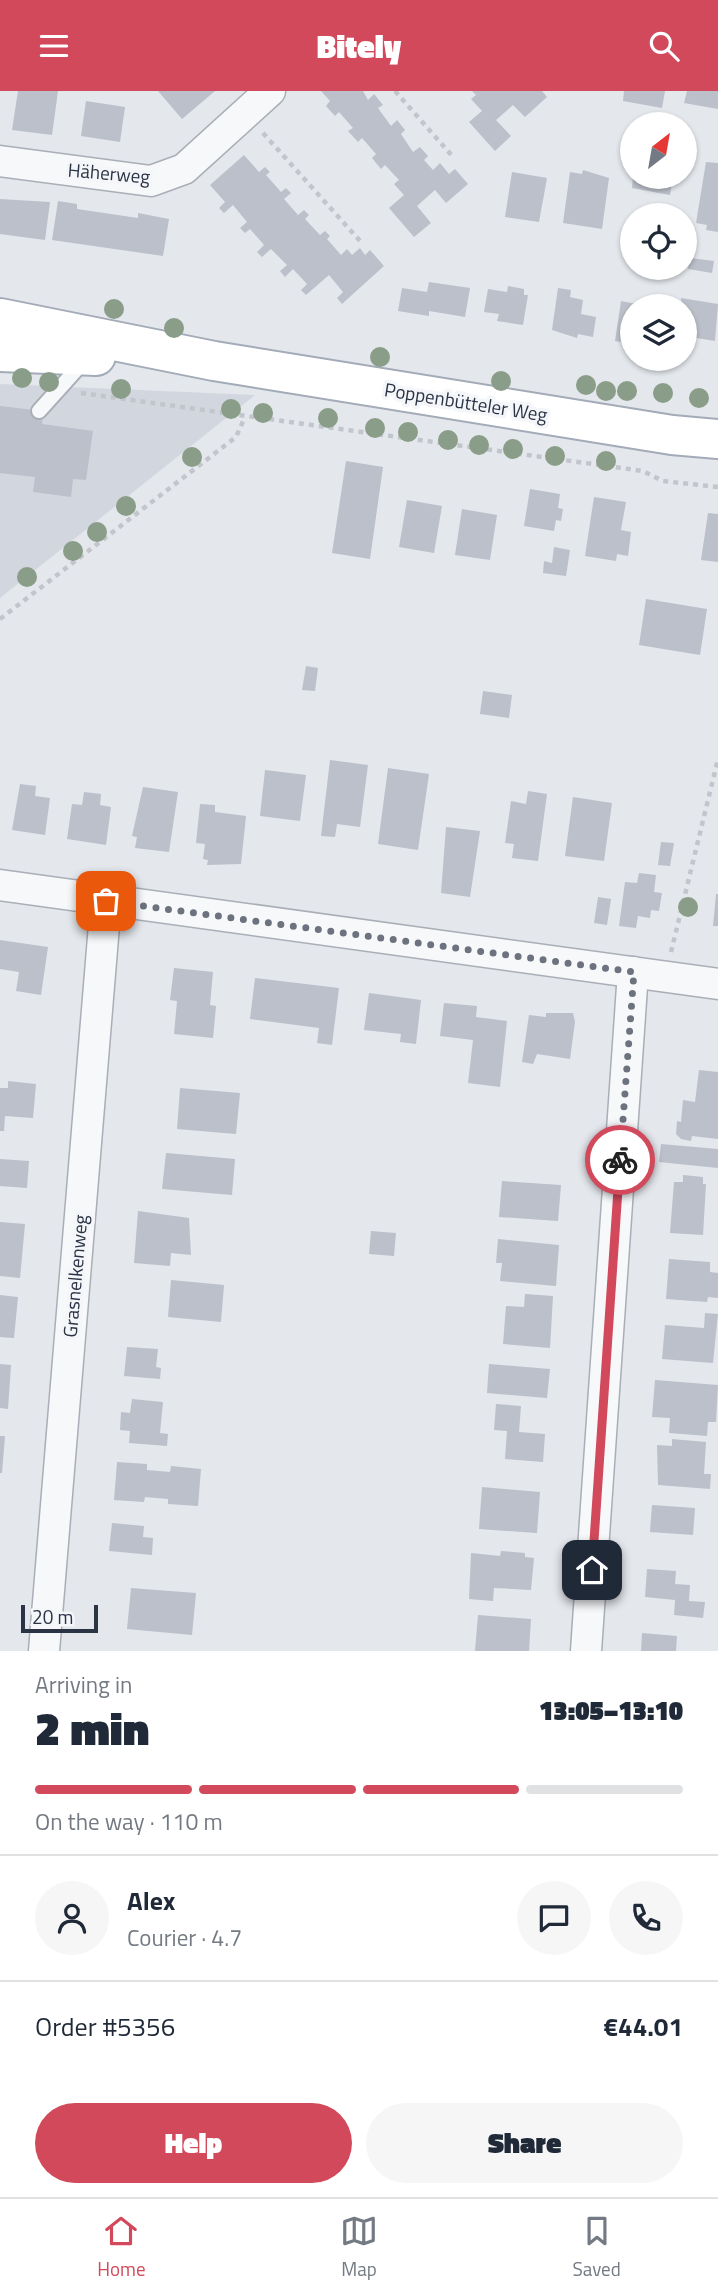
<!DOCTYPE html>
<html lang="en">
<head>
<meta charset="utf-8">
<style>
	:root { --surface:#fff; --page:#f6f6f7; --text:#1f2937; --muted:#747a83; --line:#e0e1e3; --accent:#d1495b }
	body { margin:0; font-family:"Titillium Web",sans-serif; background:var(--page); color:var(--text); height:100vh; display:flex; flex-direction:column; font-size:26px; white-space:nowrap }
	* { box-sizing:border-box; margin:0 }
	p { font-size:23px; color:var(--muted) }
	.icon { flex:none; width:38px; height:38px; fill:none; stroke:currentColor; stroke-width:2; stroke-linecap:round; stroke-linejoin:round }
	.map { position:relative; height:1560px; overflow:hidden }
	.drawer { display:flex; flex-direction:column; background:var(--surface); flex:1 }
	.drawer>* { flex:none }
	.needle { width:46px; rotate:31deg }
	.buttons { position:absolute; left:620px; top:21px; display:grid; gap:14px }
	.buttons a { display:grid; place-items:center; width:77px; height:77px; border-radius:50%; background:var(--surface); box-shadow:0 2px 5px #0004; font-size:35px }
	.scale { position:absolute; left:21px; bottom:18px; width:77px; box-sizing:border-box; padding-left:7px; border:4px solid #2b3445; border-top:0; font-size:19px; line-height:24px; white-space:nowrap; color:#2b3445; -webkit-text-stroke:5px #f4f6f9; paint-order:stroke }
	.pin { position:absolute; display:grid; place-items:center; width:60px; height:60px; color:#fff; margin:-30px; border-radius:14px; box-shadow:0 4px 10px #0006 }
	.courier { position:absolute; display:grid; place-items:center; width:70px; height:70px; margin:-35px; border:5px solid #d1495b; border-radius:50%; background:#fff; color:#222; box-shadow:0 2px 9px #0007 }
	.summary em { font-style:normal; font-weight:800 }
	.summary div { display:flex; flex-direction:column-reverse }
	.summary { display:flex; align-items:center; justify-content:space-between; height:119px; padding:0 35px }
	h1 { font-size:46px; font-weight:800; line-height:52px }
	.bar { display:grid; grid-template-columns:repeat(4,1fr); gap:10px 7px; align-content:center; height:84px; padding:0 35px }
	.bar i { height:9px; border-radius:5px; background:var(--line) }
	.bar .on { background:var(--accent) }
	.bar p { grid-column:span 4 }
	.line { display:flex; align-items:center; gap:18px; padding:0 35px; border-top:2px solid var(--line) }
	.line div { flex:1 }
	.round { display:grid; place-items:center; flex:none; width:74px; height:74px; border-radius:37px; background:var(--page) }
	.action { display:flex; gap:14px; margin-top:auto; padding:14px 35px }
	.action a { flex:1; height:80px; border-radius:42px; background:var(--accent); color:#fff; font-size:28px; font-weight:800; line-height:80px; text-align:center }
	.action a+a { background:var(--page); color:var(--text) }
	header { display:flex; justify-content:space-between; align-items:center; height:91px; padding:0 35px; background:var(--accent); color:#fff; font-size:32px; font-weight:800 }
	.dock { display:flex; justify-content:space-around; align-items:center; height:98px; border-top:2px solid var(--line); background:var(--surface); font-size:19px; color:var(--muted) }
	.dock a { display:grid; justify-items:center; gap:4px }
	.dock .on { color:var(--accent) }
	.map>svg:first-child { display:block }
</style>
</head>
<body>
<header><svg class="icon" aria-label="menu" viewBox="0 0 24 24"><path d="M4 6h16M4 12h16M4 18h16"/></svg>Bitely<svg class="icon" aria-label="search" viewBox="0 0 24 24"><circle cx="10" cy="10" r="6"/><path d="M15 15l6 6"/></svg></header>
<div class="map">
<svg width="718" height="1560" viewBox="0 0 718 1560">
	<rect width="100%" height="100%" fill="#e4e7ec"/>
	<path fill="#d2d6de" d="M0,293L255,304L0,507Z"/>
	<g fill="#bbc0ca">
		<path d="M18,0H58L52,44L12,39Z"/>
		<path d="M158,0H215L182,28Z"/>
		<path d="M321,0H363L368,9L374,3L383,14L378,17L391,35L397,29L405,39L401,43L413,61L420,56L428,65L424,69L433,79L440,72L449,83L455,78L468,93L446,112L435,99L417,115L431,132L414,146L389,117L404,104L394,93L399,89L385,74L381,78L372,67L376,63L362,47L358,51L348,40L353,37L339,21L335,25L326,15L330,10Z"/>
		<path d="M472,0H542L547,6L525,26L513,14L496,29L511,45L495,60L469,31L482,20L471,8L476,4Z"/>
		<path d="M624,0H665L662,17L623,10Z"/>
		<path d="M687,0H718V18L684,12Z"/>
		<path d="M86,10L125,16L120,51L81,45Z"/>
		<path d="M244,64L259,81L265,76L270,81L266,84L281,101L286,97L291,102L284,108L298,124L304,119L309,124L305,128L320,144L325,140L330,145L327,148L341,164L347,158L352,164L360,157L365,164L370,159L384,175L342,213L337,207L343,201L329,184L306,204L301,199L307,193L293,178L285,186L280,180L287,174L271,158L262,166L257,161L264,154L250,138L245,142L240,137L247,131L233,114L224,122L219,117L225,111L210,94Z"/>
		<path d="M706,71L718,72V141L706,139L707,134L696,132Z"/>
		<path d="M583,79L609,87L602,138L563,132L570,81L582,83Z"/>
		<path d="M512,81L547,87L539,131L505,126Z"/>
		<path d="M633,86H673L670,104L632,97Z"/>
		<path d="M0,108L50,111L45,149L0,143Z"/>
		<path d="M58,110L77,113V118L138,127V122L169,128L163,165L52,149Z"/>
		<path d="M690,167L714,170L712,182L688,178Z"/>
		<path d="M429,191L470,197L465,226L429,220V225L398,220L402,197L427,201Z"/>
		<path d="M508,195L524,198V204H528L523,234L497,230L499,223L484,221L488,198L507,201Z"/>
		<path d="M558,197L571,199L570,206L583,209L581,223L596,226L593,246L578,243L577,247L552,239Z"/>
		<path d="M681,207L718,213L715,250L684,245Z"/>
		<path d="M621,210L642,214L632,215V253L615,250Z"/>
		<path d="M0,315L43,320L42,333L93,340L86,389L73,388L71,406L33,401L35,386L0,382Z"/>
		<path d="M346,370L383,376L370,468L332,462Z"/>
		<path d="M530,398L560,403L558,417L563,418L561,430L556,429L554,440L524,435Z"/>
		<path d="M594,406L626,411L621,439L631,441L628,465L617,463L616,470L585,465Z"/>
		<path d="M407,409L442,415L434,462L399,456Z"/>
		<path d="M462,418L497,424L490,469L455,464Z"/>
		<path d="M708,422L718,423V471L701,469Z"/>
		<path d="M554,456L570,459L566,485L543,482L544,470L552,472Z"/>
		<path d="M646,508L707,518L700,564L639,554Z"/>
		<path d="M306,575L318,577L315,600L302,599Z"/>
		<path d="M483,600L512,604L509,627L480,623Z"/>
		<path d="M330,669L368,674L360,736L337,733L335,746L321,745Z"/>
		<path d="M388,677L429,683L418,759L378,753Z"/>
		<path d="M265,679L306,684L300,730L260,725Z"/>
		<path d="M20,693L36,695L35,705L50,707L45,744L12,739Z"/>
		<path d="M143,696L178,701L169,761L135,757L137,746L132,745Z"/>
		<path d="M528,700L547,703L538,770L512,767L514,753L505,752L511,710L526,713Z"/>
		<path d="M84,701L101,703L100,714L111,716L106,754L67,748L72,713L82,714Z"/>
		<path d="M573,706L612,712L604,770L565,765Z"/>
		<path d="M200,713L215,714V721L246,725L241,773L207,774L208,769L203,768L205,753L196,752Z"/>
		<path d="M446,736L480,740L470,806L441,802Z"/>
		<path d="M661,751L674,752L670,775L658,774Z"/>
		<path d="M639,782L656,784L654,801L662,802L659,820L651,819L650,827L638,825L636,837L619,835L625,791L637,792Z"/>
		<path d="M716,803H718V835H713Z"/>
		<path d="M598,806L611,808L607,834L594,832Z"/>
		<path d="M0,849L48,856L41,904L16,900L19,881L0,878Z"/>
		<path d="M174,877L213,881L210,914L216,915L213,947L174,943L177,910L170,909Z"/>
		<path d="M255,887L339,897L332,954L317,952L319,937L250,928Z"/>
		<path d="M369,902L421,909L416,953L400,951L401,943L364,939Z"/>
		<path d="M444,912L477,915L476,926L507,930L500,996L468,992L473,949L440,945Z"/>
		<path d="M546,922H573L575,931L570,968L537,963L533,973L522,971L529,924L546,926Z"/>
		<path d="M699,979L718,981V1048L692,1045L691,1050L681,1048L676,1043L677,1030L681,1031L683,1009L695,1011Z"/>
		<path d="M8,990L36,993L33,1027L5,1025L4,1040H0V997H8Z"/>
		<path d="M180,997L240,1002L236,1043L177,1038Z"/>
		<path d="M661,1053L718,1058V1077L659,1071Z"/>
		<path d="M166,1062L235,1068L232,1104L162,1098Z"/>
		<path d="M0,1068L29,1070L27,1097L0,1095Z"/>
		<path d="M683,1084L703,1086V1093H706L703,1144L670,1142L674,1091H683Z"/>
		<path d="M502,1090L561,1094L558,1130L499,1126Z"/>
		<path d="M138,1120L189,1127L191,1164L171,1162L170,1175L134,1172Z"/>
		<path d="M0,1131L25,1133L20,1187L0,1185Z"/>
		<path d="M371,1140L396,1142L394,1165L369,1163Z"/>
		<path d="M498,1148L559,1154L556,1195L500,1190L502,1172H496Z"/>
		<path d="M669,1168L710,1171V1181L718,1182V1207L708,1206L707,1211L666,1208Z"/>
		<path d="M171,1189L224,1194L221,1231L168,1226Z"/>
		<path d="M525,1203L553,1205L550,1257L503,1253L506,1215L524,1216Z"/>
		<path d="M0,1204L18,1206L14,1247L0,1246Z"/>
		<path d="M705,1222L718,1223L713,1272L662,1268L665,1234L704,1237Z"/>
		<path d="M127,1256L158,1258L156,1276L161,1277L160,1288L124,1285Z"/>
		<path d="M0,1273L11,1274L8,1318L0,1317Z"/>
		<path d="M489,1273L550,1278L547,1307L487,1302Z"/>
		<path d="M655,1289L718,1294L716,1331H708L707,1345L669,1342L670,1327L652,1326Z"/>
		<path d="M132,1308L163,1311L160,1342L168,1343L167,1355L129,1352L130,1340L120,1339L121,1321L130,1322Z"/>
		<path d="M496,1313L521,1315L519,1341L545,1343L543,1371L505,1368L507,1340L494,1339Z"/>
		<path d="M0,1345H5L2,1382H0Z"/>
		<path d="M672,1348L706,1351L704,1383H711L710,1398L658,1394L657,1354L672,1355Z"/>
		<path d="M117,1371L147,1373V1379L170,1381L171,1375L201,1378L198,1415L168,1413V1408L145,1406L144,1411L114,1409Z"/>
		<path d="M482,1396L540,1401L537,1442L479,1438Z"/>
		<path d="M652,1414L695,1417L693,1444L650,1441Z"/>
		<path d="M112,1432L144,1435L143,1446L153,1447L152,1464L109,1460Z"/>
		<path d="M501,1460L525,1462V1466L534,1467L531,1499L494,1497L493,1510L469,1508L471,1462L500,1465Z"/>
		<path d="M647,1478L676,1480L675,1493L690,1494L689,1510L705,1511L703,1527L674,1524L675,1509L645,1506Z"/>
		<path d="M131,1497L196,1502L192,1544L127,1538Z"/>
		<path d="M478,1524L531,1528L529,1560H475Z"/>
		<path d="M642,1542L677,1545L676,1560H641Z"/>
	</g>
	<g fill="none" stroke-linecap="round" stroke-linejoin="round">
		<g stroke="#a9aeb7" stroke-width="18">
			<path id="service" d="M39,320L85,269"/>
		</g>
		<g stroke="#a9aeb7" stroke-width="33">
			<g id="minor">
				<path d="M0,70L151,90L184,78L270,0"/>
				<path d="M0,794L718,893"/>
				<path d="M44,1560L106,810"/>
				<path d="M586,1560L633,881"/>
			</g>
		</g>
		<g stroke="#a3abb8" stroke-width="42">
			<g id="primary">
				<path d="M0,227L214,270L672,344L718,348"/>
				<path d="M0,261L96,265"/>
			</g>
		</g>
		<g stroke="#c2c5cb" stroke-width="4.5" stroke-dasharray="5 5" stroke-linecap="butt">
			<path d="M395,0L453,66"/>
			<path d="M263,42L361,151"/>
			<path d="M81,302L643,380L663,390L718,396"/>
			<path d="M0,528L236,346L245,326"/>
			<path d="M671,861L718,668"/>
		</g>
		<use href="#service" stroke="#f7f8fa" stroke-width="14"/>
		<use href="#minor" stroke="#f7f8fa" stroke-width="30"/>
		<use href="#primary" stroke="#fff" stroke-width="38"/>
	</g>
	<g fill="#899d89">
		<circle cx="114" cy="218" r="10"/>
		<circle cx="174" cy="237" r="10"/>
		<circle cx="380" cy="266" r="10"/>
		<circle cx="22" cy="287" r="10"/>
		<circle cx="501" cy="290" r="10"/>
		<circle cx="49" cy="291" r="10"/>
		<circle cx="586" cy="294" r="10"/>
		<circle cx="121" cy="298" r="10"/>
		<circle cx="606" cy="300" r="10"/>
		<circle cx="627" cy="300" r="10"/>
		<circle cx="663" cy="302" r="10"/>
		<circle cx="699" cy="307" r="10"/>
		<circle cx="231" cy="318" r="10"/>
		<circle cx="263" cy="322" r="10"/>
		<circle cx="328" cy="327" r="10"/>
		<circle cx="375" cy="337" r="10"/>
		<circle cx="408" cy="341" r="10"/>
		<circle cx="448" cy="349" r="10"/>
		<circle cx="479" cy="354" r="10"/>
		<circle cx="513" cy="358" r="10"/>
		<circle cx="555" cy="365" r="10"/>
		<circle cx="192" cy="366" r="10"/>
		<circle cx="606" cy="370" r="10"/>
		<circle cx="126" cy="415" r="10"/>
		<circle cx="97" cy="441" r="10"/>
		<circle cx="73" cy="460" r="10"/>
		<circle cx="27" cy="486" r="10"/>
		<circle cx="688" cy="816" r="10"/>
	</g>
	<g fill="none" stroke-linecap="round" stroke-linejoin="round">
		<path stroke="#6c737f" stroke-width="7" stroke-dasharray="0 12.6" d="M106,810L634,881L620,1069"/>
		<path stroke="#d1495b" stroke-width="9" d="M592,1479L620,1069"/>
	</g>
	<g text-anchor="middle" stroke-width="7" stroke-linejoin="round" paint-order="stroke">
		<g font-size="19" fill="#2b3445" stroke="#f4f6f9">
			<text transform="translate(109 82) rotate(5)" y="7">Häherweg</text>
			<text transform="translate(466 311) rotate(9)" y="7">Poppenbütteler Weg</text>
			<text transform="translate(75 1185) rotate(-85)" y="7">Grasnelkenweg</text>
		</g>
	</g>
</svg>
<div class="buttons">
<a><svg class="needle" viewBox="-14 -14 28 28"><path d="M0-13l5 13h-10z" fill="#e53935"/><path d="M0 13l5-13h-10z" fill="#747a83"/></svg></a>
<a><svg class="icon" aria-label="locate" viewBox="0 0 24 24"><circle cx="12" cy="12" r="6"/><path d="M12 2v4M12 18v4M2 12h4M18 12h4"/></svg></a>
<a><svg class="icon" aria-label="layers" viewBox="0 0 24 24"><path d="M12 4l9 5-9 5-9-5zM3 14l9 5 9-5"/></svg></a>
</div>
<div class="scale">20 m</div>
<div class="pin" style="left:106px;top:810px;background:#ea580c"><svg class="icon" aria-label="bag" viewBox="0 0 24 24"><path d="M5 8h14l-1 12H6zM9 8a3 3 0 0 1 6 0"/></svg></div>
<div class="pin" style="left:592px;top:1479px;background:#1f2937"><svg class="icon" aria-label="home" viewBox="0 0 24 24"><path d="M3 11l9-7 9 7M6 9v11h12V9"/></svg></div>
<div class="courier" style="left:620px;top:1069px"><svg class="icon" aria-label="bike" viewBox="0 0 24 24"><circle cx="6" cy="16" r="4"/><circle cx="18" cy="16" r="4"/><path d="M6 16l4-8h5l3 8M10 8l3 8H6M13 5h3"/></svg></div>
</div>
<section class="drawer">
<div class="summary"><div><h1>2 min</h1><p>Arriving in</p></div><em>13:05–13:10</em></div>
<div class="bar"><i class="on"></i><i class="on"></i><i class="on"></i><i></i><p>On the way · 110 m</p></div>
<div class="line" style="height:126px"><a class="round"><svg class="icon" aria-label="person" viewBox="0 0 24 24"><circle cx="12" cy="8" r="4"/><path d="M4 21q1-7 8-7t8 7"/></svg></a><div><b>Alex</b><p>Courier · 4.7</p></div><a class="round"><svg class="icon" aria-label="chat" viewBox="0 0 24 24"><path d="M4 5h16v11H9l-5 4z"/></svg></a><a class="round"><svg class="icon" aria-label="phone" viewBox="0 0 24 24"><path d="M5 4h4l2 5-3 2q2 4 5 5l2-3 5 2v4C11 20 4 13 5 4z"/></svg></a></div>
<div class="line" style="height:91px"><div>Order #5356</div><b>€44.01</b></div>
<div class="action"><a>Help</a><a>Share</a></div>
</section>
<nav class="dock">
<a class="on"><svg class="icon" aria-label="home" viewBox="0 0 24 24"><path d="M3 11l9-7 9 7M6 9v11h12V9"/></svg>Home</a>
<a><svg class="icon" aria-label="map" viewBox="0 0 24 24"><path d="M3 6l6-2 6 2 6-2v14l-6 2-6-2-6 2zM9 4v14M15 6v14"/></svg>Map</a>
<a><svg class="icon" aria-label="saved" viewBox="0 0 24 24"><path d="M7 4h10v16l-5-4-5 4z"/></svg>Saved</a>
</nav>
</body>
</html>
